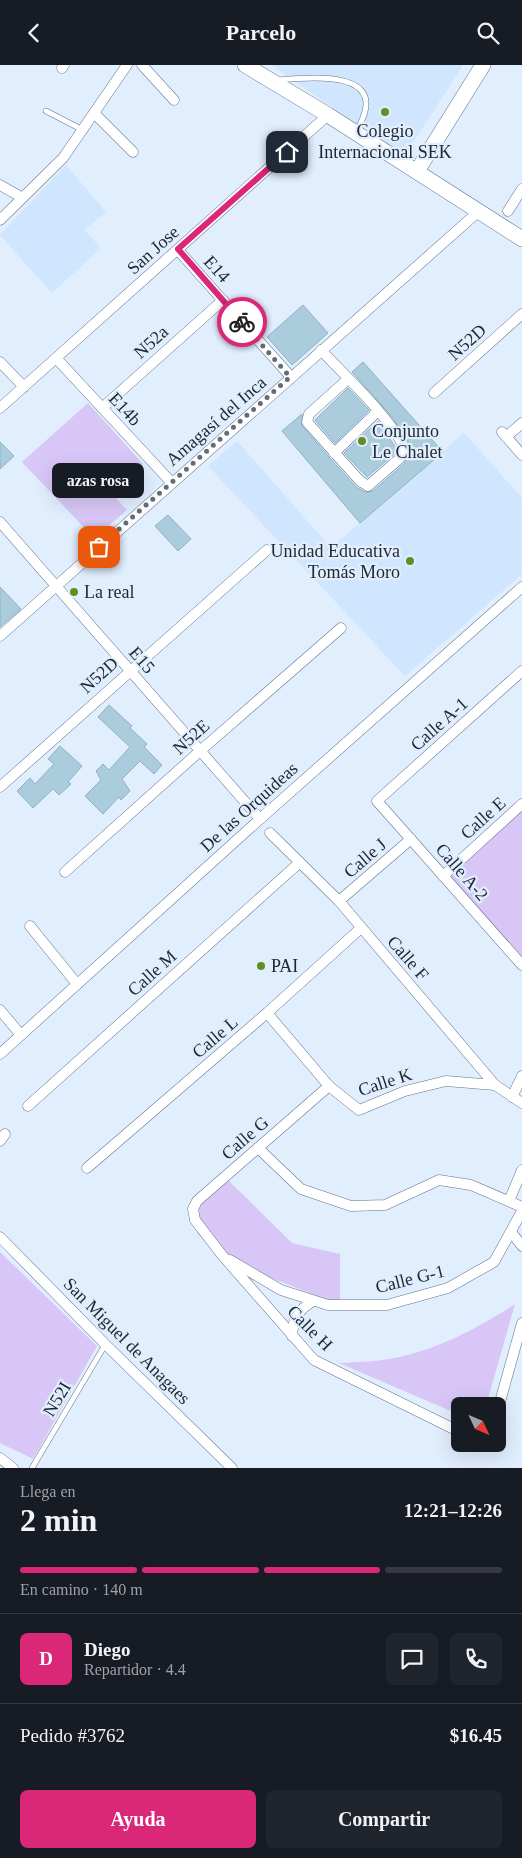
<!DOCTYPE html>
<html lang="es">
<head>
<meta charset="utf-8">
<style>
	:root { --surface:#171b24; --page:#20242c; --text:#f1f3f6; --muted:#9ea1a6; --line:#363941; --accent:#db2777 }
	body { margin:0; font-family:Georgia,serif; background:var(--page); color:var(--text); height:100vh; display:flex; flex-direction:column; font-size:19px; white-space:nowrap }
	* { box-sizing:border-box; margin:0 }
	p { font-size:16px; color:var(--muted) }
	.icon { flex:none; width:28px; height:28px; fill:none; stroke:currentColor; stroke-width:2; stroke-linecap:round; stroke-linejoin:round }
	.map { position:relative; height:1403px; overflow:hidden }
	.panel { display:flex; flex-direction:column; background:var(--surface); flex:1 }
	.panel>* { flex:none }
	.needle { width:32px; rotate:134deg }
	.tools { position:absolute; left:451px; top:1332px; display:grid; gap:10px }
	.tools a { display:grid; place-items:center; width:55px; height:55px; border-radius:8px; background:var(--surface); box-shadow:0 5px 20px #0002; font-size:25px }
	.pin { position:absolute; display:grid; place-items:center; width:42px; height:42px; color:#fff; margin:-21px; border-radius:10px; box-shadow:0 2px 8px #0006 }
	.courier { position:absolute; display:grid; place-items:center; width:50px; height:50px; margin:-25px; border:4px solid #db2777; border-radius:50%; background:#fff; color:#222; box-shadow:0 1px 6px #0007 }
	.bubble { position:absolute; height:35px; border-radius:8px; background:var(--surface); box-shadow:0 5px 20px #0002; font-size:16px; font-weight:700; line-height:35px; text-align:center }
	.overview em { font-style:normal; font-weight:700 }
	.overview div { display:flex; flex-direction:column-reverse }
	.overview { display:flex; align-items:center; justify-content:space-between; height:85px; padding:0 20px }
	h1 { font-size:32px; font-weight:700; line-height:38px }
	.bar { display:grid; grid-template-columns:repeat(4,1fr); gap:8px 5px; align-content:center; height:60px; padding:0 20px }
	.bar i { height:6px; border-radius:4px; background:var(--line) }
	.bar .on { background:var(--accent) }
	.bar p { grid-column:span 4 }
	.line { display:flex; align-items:center; gap:12px; padding:0 20px; border-top:1px solid var(--line) }
	.line div { flex:1 }
	.round { display:grid; place-items:center; flex:none; width:52px; height:52px; border-radius:8px; background:var(--page) }
	.primary-button { display:flex; gap:10px; margin-top:auto; padding:10px 20px }
	.primary-button a { flex:1; height:58px; border-radius:8px; background:var(--accent); color:#fff; font-size:20px; font-weight:700; line-height:58px; text-align:center }
	.primary-button a+a { background:var(--page); color:var(--text) }
	header { display:flex; justify-content:space-between; align-items:center; height:65px; padding:0 20px; background:var(--surface); font-size:22px; font-weight:700 }
	.map>svg:first-child { display:block }
</style>
</head>
<body>
<header><svg class="icon" aria-label="back" viewBox="0 0 24 24"><path d="M15 5l-7 7 7 7"/></svg>Parcelo<svg class="icon" aria-label="search" viewBox="0 0 24 24"><circle cx="10" cy="10" r="6"/><path d="M15 15l6 6"/></svg></header>
<div class="map">
<svg width="522" height="1403" viewBox="0 0 522 1403">
	<rect width="100%" height="100%" fill="#e1eefe"/>
	<g fill="#d0e5fe">
		<path d="M272,0H463L403,93Z"/>
		<path d="M66,100L106,147L84,165L101,183L52,228L0,170Z"/>
		<path d="M464,368L522,433V509L405,611L208,401L237,376L331,483Z"/>
	</g>
	<g fill="#d8c7f6">
		<path d="M88,338L143,399L111,428L127,445L94,473L22,397Z"/>
		<path d="M522,739V900L443,811Z"/>
		<path d="M225,1112L292,1178L340,1189V1240L220,1193L197,1168V1138Z"/>
		<path d="M0,1187L97,1281L33,1394L0,1378Z"/>
		<path d="M515,1239L486,1341H460V1350L339,1298C355,1297 373,1297 389,1294C435,1286 476,1264 515,1239Z"/>
	</g>
	<g fill="#abccdc" stroke="#90b1c0">
		<path d="M303,240L328,268L292,300L267,272Z"/>
		<path d="M363,297L443,387L360,458L282,366L302,349V361L329,392L356,422L365,427L373,426L404,399L411,381L393,353L352,307Z"/>
		<path d="M348,323L369,345L335,378L315,355Z"/>
		<path d="M378,356L396,383L393,390L367,412L344,388Z"/>
		<path d="M0,377L14,391L0,404Z"/>
		<path d="M168,450L191,474L178,486L155,461Z"/>
		<path d="M0,522L21,544L0,562Z"/>
		<path d="M109,640L132,661L130,663L147,679L144,682L162,700L154,709L140,696L122,714L130,726L121,735L119,732L103,749L85,731L101,715L96,706L103,699L109,705L130,682L98,652Z"/>
		<path d="M60,681L82,701L68,717L71,719L59,730L53,724L33,743L17,726L30,713L35,719L54,699L48,694Z"/>
	</g>
	<g fill="none" stroke-linecap="round" stroke-linejoin="round">
		<g stroke="#62758c" stroke-width="6">
			<g id="lane">
				<path d="M279,15C300,13 364,6 366,37C367,47 361,57 357,66"/>
				<path d="M46,46L83,65"/>
				<path d="M32,1403L105,1280"/>
			</g>
		</g>
		<g stroke="#62758c" stroke-width="11">
			<g id="street">
				<path d="M142,0L174,35"/>
				<path d="M62,3L64,0"/>
				<path d="M94,48L133,87"/>
				<path d="M0,120L21,132"/>
				<path d="M508,146L522,124"/>
				<path d="M0,155L63,93L127,0"/>
				<path d="M178,185L291,312"/>
				<path d="M321,285C346,312 388,350 404,382L399,394L368,421L360,416L307,357L309,349L348,314"/>
				<path d="M56,293L171,417"/>
				<path d="M0,297L24,322"/>
				<path d="M434,328L522,249"/>
				<path d="M0,343L328,50"/>
				<path d="M102,343L223,235"/>
				<path d="M502,367L522,390"/>
				<path d="M506,372L522,358"/>
				<path d="M334,388L377,347"/>
				<path d="M0,457L260,754"/>
				<path d="M0,571L478,147"/>
				<path d="M522,606L377,736L522,900"/>
				<path d="M0,722L267,485"/>
				<path d="M270,768L339,836L495,1020L522,1038"/>
				<path d="M65,807L200,686L341,563"/>
				<path d="M443,811L522,739"/>
				<path d="M339,836L411,774"/>
				<path d="M30,861L77,919"/>
				<path d="M0,945L21,970"/>
				<path d="M267,948L329,1021L359,1045L405,1026L446,1016L495,1020"/>
				<path d="M0,989L260,754L522,522"/>
				<path d="M329,1021L197,1136L193,1144L195,1155L222,1190L314,1295L460,1367"/>
				<path d="M512,1032L522,1011"/>
				<path d="M28,1041L299,798"/>
				<path d="M0,1076L5,1069"/>
				<path d="M258,1083L301,1124L351,1141L385,1140L439,1115L471,1120L522,1142"/>
				<path d="M87,1103L267,948L361,863"/>
				<path d="M509,1136L522,1105"/>
				<path d="M511,1167L522,1181"/>
				<path d="M0,1172L106,1280L232,1403"/>
				<path d="M230,1195L281,1225L328,1240H387L448,1223L494,1197L522,1146"/>
				<path d="M292,1271C293,1254 298,1245 313,1236"/>
				<path d="M498,1344L522,1258"/>
				<path d="M0,1393L13,1403"/>
			</g>
		</g>
		<g stroke="#62758c" stroke-width="16">
			<g id="secondary">
				<path d="M245,0L328,50L522,174"/>
				<path d="M417,106L483,0"/>
			</g>
		</g>
		<use href="#lane" stroke="#fff" stroke-width="5"/>
		<use href="#street" stroke="#fff" stroke-width="10"/>
		<use href="#secondary" stroke="#fff" stroke-width="15"/>
	</g>
	<g fill="none" stroke-linecap="round" stroke-linejoin="round">
		<path stroke="#636d78" stroke-width="5" stroke-dasharray="0 9" d="M99,482L290,312L242,257"/>
		<path stroke="#db2777" stroke-width="6" d="M242,257L178,184L287,87"/>
	</g>
	<g fill="#608e22" stroke="#e1eefe" stroke-width="2">
		<circle cx="385" cy="47" r="5"/>
		<circle cx="362" cy="376" r="5"/>
		<circle cx="410" cy="496" r="5"/>
		<circle cx="74" cy="527" r="5"/>
		<circle cx="261" cy="901" r="5"/>
	</g>
	<g text-anchor="middle" stroke-width="4.5" stroke-linejoin="round" paint-order="stroke">
		<g font-size="18" fill="#1f2730" stroke="#e1eefe" text-anchor="start">
			<text x="385" y="72" text-anchor="middle">Colegio<tspan x="385" dy="21">Internacional SEK</tspan></text>
			<text x="372" y="372">Conjunto<tspan x="372" dy="21">Le Chalet</tspan></text>
			<text x="400" y="492" text-anchor="end">Unidad Educativa<tspan x="400" dy="21">Tomás Moro</tspan></text>
			<text x="84" y="533">La real</text>
			<text x="271" y="907">PAI</text>
		</g>
		<g font-size="18" fill="#1f2730" stroke="#e1eefe">
			<text transform="translate(153 185) rotate(-42)" y="6">San Jose</text>
			<text transform="translate(217 204) rotate(48)" y="6">E14</text>
			<text transform="translate(151 277) rotate(-42)" y="6">N52a</text>
			<text transform="translate(467 277) rotate(-42)" y="6">N52D</text>
			<text transform="translate(125 344) rotate(47)" y="6">E14b</text>
			<text transform="translate(216 356) rotate(-41)" y="6">Amagasí del Inca</text>
			<text transform="translate(142 595) rotate(49)" y="6">E15</text>
			<text transform="translate(99 610) rotate(-42)" y="6">N52D</text>
			<text transform="translate(439 659) rotate(-42)" y="6">Calle A-1</text>
			<text transform="translate(191 672) rotate(-42)" y="6">N52E</text>
			<text transform="translate(249 742) rotate(-42)" y="6">De las Orquideas</text>
			<text transform="translate(483 753) rotate(-42)" y="6">Calle E</text>
			<text transform="translate(365 793) rotate(-41)" y="6">Calle J</text>
			<text transform="translate(462 807) rotate(49)" y="6">Calle A-2</text>
			<text transform="translate(408 893) rotate(49)" y="6">Calle F</text>
			<text transform="translate(152 908) rotate(-42)" y="6">Calle M</text>
			<text transform="translate(215 972) rotate(-41)" y="6">Calle L</text>
			<text transform="translate(385 1017) rotate(-18)" y="6">Calle K</text>
			<text transform="translate(245 1073) rotate(-41)" y="6">Calle G</text>
			<text transform="translate(410 1214) rotate(-14)" y="6">Calle G-1</text>
			<text transform="translate(310 1263) rotate(45)" y="6">Calle H</text>
			<text transform="translate(127 1276) rotate(45)" y="6">San Miguel de Anagaes</text>
			<text transform="translate(57 1334) rotate(-59)" y="6">N52I</text>
		</g>
	</g>
</svg>
<div class="tools">
<a><svg class="needle" viewBox="-14 -14 28 28"><path d="M0-13l5 13h-10z" fill="#e53935"/><path d="M0 13l5-13h-10z" fill="#9ea1a6"/></svg></a>
</div>
<div class="pin" style="left:99px;top:482px;background:#ea580c"><svg class="icon" aria-label="bag" viewBox="0 0 24 24"><path d="M5 8h14l-1 12H6zM9 8a3 3 0 0 1 6 0"/></svg></div>
<div class="pin" style="left:287px;top:87px;background:#1f2937"><svg class="icon" aria-label="home" viewBox="0 0 24 24"><path d="M3 11l9-7 9 7M6 9v11h12V9"/></svg></div>
<div class="courier" style="left:242px;top:257px"><svg class="icon" aria-label="bike" viewBox="0 0 24 24"><circle cx="6" cy="16" r="4"/><circle cx="18" cy="16" r="4"/><path d="M6 16l4-8h5l3 8M10 8l3 8H6M13 5h3"/></svg></div>
<div class="bubble" style="left:52px;top:398px;width:92px">azas rosa</div>
</div>
<section class="panel">
<div class="overview"><div><h1>2 min</h1><p>Llega en</p></div><em>12:21–12:26</em></div>
<div class="bar"><i class="on"></i><i class="on"></i><i class="on"></i><i></i><p>En camino · 140 m</p></div>
<div class="line" style="height:90px"><b class="round" style="background:var(--accent);color:#fff">D</b><div><b>Diego</b><p>Repartidor · 4.4</p></div><a class="round"><svg class="icon" aria-label="chat" viewBox="0 0 24 24"><path d="M4 5h16v11H9l-5 4z"/></svg></a><a class="round"><svg class="icon" aria-label="phone" viewBox="0 0 24 24"><path d="M5 4h4l2 5-3 2q2 4 5 5l2-3 5 2v4C11 20 4 13 5 4z"/></svg></a></div>
<div class="line" style="height:65px"><div>Pedido #3762</div><b>$16.45</b></div>
<div class="primary-button"><a>Ayuda</a><a>Compartir</a></div>
</section>
</body>
</html>
